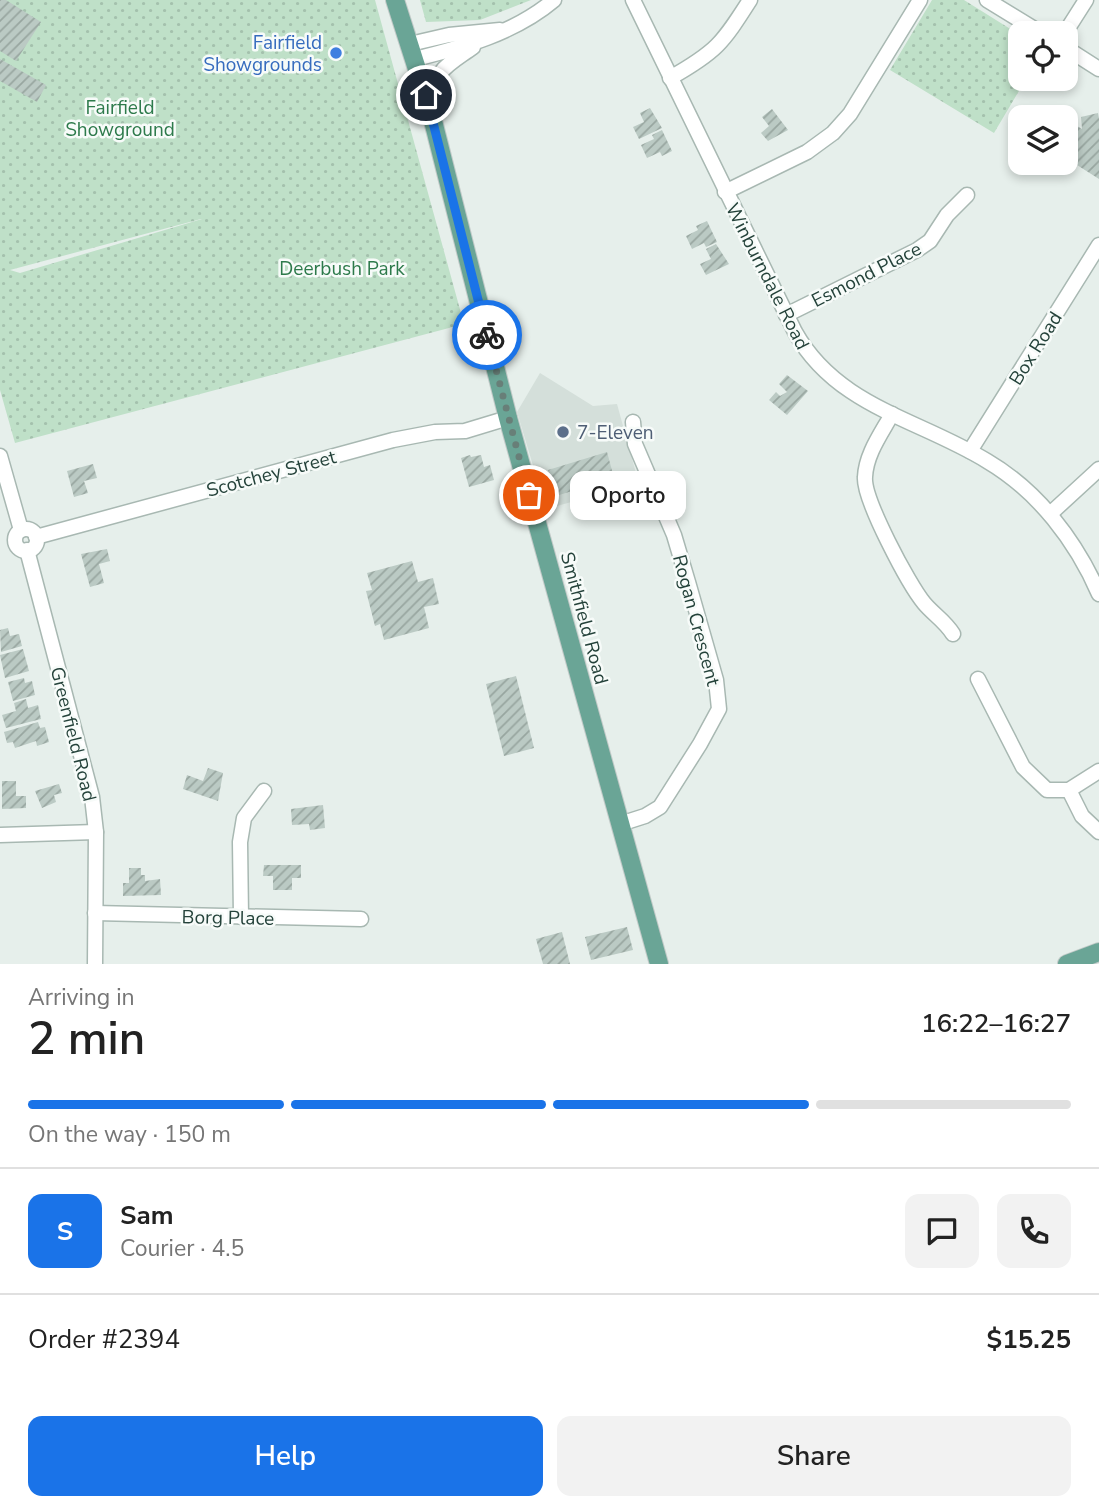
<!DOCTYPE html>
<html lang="en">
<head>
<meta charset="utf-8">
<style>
	:root { --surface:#fff; --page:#f2f2f2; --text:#222; --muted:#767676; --line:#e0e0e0; --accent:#1a73e8 }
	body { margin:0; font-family:"Nunito Sans",sans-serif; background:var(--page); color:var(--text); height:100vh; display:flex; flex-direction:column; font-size:26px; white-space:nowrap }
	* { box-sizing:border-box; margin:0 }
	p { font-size:23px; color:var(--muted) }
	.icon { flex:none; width:38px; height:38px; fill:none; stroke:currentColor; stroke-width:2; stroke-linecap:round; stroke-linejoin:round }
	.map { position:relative; height:964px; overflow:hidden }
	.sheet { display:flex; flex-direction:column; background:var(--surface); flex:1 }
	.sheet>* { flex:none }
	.tools { position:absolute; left:1008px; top:21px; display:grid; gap:14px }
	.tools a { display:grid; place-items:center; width:70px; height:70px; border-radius:14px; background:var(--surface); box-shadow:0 4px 10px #0003; font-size:35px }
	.pin { position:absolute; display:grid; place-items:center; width:60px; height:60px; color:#fff; margin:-30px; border:4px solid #fff; border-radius:50%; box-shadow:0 2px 7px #0007 }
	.courier { position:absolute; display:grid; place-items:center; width:70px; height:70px; margin:-35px; border:5px solid #1a73e8; border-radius:50%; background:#fff; color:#222; box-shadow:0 2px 9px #0007 }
	.bubble { position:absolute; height:49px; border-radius:14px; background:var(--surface); box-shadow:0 4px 10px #0003; font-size:23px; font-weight:600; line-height:49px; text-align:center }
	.overview em { font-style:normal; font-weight:600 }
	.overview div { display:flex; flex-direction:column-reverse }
	.overview { display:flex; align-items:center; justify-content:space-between; height:119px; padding:0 28px }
	h1 { font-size:46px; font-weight:600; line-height:52px }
	.bar { display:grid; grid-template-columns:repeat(4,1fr); gap:10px 7px; align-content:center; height:84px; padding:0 28px }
	.bar i { height:9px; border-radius:5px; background:var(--line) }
	.bar .active { background:var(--accent) }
	.bar p { grid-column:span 4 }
	.line { display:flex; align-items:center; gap:18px; padding:0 28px; border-top:2px solid var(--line) }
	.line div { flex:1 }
	.round { display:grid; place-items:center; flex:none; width:74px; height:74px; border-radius:14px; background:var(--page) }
	.primary-button { display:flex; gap:14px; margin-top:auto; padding:14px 28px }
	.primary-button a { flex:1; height:80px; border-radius:14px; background:var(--accent); color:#fff; font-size:28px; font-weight:600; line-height:80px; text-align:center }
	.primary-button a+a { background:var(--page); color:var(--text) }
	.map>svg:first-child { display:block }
</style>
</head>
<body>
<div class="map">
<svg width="1099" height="964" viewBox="0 0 1099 964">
	<defs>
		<pattern id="park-dots" width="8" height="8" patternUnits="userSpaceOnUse" patternTransform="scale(1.75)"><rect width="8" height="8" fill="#bfe0c8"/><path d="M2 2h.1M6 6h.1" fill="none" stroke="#a4c1ad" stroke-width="1.8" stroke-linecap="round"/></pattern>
		<pattern id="building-hatch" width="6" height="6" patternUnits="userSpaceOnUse" patternTransform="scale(1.75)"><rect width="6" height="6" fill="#bbcac4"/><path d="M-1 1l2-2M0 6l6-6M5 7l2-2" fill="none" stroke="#98a6a0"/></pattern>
	</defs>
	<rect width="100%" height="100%" fill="#e6efeb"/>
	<path fill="#d4dfda" d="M540,373L593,406L617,404L639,484L596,500L575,501L546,509L517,412Z"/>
	<g fill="url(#park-dots)" fill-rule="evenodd">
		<path d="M0,0H375L464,324L15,443L0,390ZM202,219L20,273L10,270L201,219Z"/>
		<path d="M420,0H531L480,20L426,22Z"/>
		<path d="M932,0H964L1020,35V79H1026L994,133L890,70Z"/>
	</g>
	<g fill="url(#building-hatch)">
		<path d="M0,0H6L41,22L16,61L0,51Z"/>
		<path d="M0,59L46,85L37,102L0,81Z"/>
		<path d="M650,108L662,128L639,139L633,127L644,122L640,113Z"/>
		<path d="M772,109L788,130L768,141L761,133L769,126L762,117Z"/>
		<path d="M1098,113L1099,119V179L1066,158L1067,120L1082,129L1081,117Z"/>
		<path d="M662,130L672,151L662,156L660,152L647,158L641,145L654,139L652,135Z"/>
		<path d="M707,221L717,242L706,247L704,243L692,249L686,236L698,230L696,226Z"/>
		<path d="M716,244L729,264L706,275L700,264L711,259L706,249Z"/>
		<path d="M787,375L808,391L787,415L769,400L776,392L780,396L787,392L779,384Z"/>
		<path d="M607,452L614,478L556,496L548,470Z"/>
		<path d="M470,455L471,457L481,455L484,467L490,465L494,480L469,487L461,458Z"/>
		<path d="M93,464L97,478L84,481L88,493L74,497L67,471Z"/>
		<path d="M107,549L110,561L99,564L104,583L90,587L81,554Z"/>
		<path d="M412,561L418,582L433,578L439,604L424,607L429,628L384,640L380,624L375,626L366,591L372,590L367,573Z"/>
		<path d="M8,628L10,636L19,634L22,646L1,652L0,630Z"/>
		<path d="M23,649L29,671L5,678L0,655Z"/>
		<path d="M516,676L534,748L504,756L486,684Z"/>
		<path d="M24,678L25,683L32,681L35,695L13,701L8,682Z"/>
		<path d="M26,699L28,708L38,705L41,719L6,728L2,715L16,711L14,703Z"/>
		<path d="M38,722L40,728L45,727L49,742L37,746L36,741L15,748L13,742L7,743L4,732Z"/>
		<path d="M208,768L223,773L218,801L183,789L187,775L203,781Z"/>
		<path d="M2,781H16V796H26V808L2,809Z"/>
		<path d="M59,784L62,793L54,795L56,802L42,808L35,791Z"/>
		<path d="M323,805L325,828L310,830L309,824L292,825L291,809Z"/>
		<path d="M264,865H301V878H292V890H273V876H263Z"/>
		<path d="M129,868H141V875H145V881L160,879L161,895L123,896V883H129Z"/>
		<path d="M627,927L633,950L591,960L585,937Z"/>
		<path d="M562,932L570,964H543L536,939Z"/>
	</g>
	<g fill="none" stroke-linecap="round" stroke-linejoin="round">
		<g stroke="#a8b8b2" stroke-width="17">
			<g id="minor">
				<path d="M633,0L795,332C837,407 919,419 987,461C1038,491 1076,541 1099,594"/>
				<path d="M987,0L1041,33"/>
				<path d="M1065,33L1086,0"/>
				<path d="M410,44L449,35L500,30"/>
				<path d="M1066,48L1099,69"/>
				<path d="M415,59C464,47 515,33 554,0"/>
				<path d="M670,78C716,52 722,44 750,0"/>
				<path d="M432,106C434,69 445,67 473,47"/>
				<path d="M725,192L807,152L833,133L850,114L920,0"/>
				<path d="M786,315L917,250L930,241L947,215L967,195"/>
				<path d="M892,414C881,434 866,454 865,477C863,499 909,585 924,603C933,614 945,621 953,634"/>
				<path d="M970,451L1099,245"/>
				<path d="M0,456L21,530"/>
				<path d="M1050,514L1099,469"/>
				<circle cx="26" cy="540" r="11"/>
				<path d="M36,537L393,440L435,432L465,431L508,418"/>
				<path d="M27,550L92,797L96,832L95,964"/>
				<path d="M978,679L1023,767L1047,790H1069L1099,771"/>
				<path d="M1069,790L1082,816L1099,832"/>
				<path d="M620,824L645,816L660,807L700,744L719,709L716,680L688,582L674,535L635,444L633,422"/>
				<path d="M0,835L96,832"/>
				<path d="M95,913L361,919"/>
				<path d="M241,917L240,842L244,818L264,791"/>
			</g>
		</g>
		<g stroke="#c2cac8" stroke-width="20">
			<g id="major">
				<path d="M395,0L431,113L508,418L659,964"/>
				<path d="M1067,964L1099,952"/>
			</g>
		</g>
		<use href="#minor" stroke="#fff" stroke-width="14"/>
		<use href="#major" stroke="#6aa596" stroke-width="18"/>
	</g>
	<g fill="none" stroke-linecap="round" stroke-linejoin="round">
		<path stroke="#687f78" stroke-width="7" stroke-dasharray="0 12.6" d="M487,335L529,495"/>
		<path stroke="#1a73e8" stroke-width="9" d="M426,95L487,335"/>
	</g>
	<circle fill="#3f7fe0" stroke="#f7fbf9" stroke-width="2.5" cx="336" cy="53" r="7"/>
	<circle fill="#5c6f8a" stroke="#f7fbf9" stroke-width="2.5" cx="563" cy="432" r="7"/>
	<g text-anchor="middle" stroke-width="5" stroke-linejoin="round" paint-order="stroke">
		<g font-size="19" fill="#366cbe" stroke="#f7fbf9" text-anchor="end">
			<text x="322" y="49">Fairfield<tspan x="322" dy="22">Showgrounds</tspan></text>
		</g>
		<g font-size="19" fill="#2d7a4b" stroke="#f7fbf9">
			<text x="120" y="114">Fairfield<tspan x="120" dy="22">Showground</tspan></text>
			<text x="342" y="275">Deerbush Park</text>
		</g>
		<g font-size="19" fill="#24423a" stroke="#f7fbf9">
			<text transform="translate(866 274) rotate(-27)" y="7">Esmond Place</text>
			<text transform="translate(768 276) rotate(63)" y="7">Winburndale Road</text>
			<text transform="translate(1035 348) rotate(-58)" y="7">Box Road</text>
			<text transform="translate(271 473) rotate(-15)" y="7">Scotchey Street</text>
			<text transform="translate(585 618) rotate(75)" y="7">Smithfield Road</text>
			<text transform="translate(697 620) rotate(75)" y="7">Rogan Crescent</text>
			<text transform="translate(74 734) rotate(76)" y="7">Greenfield Road</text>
			<text transform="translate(228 917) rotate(1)" y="7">Borg Place</text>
		</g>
		<g font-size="19" fill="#4e5e75" stroke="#f7fbf9" text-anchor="start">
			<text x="577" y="439">7-Eleven</text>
		</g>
	</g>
</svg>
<div class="tools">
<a><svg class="icon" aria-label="locate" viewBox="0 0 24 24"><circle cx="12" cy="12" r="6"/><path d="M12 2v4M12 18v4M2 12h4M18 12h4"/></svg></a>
<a><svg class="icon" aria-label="layers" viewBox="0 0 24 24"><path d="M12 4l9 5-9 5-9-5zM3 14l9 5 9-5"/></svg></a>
</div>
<div class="pin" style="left:529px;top:495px;background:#ea580c"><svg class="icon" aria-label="bag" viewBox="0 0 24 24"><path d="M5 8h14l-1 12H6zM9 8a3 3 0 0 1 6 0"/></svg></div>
<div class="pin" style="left:426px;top:95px;background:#1f2937"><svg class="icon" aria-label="home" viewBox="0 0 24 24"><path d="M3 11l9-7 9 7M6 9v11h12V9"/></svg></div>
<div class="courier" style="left:487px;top:335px"><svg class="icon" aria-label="bike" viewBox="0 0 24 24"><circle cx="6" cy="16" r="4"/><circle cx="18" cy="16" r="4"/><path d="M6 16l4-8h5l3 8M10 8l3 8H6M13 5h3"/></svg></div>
<div class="bubble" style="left:570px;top:471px;width:116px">Oporto</div>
</div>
<section class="sheet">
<div class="overview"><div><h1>2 min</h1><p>Arriving in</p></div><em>16:22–16:27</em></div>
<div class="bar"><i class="active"></i><i class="active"></i><i class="active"></i><i></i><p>On the way · 150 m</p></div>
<div class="line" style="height:126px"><b class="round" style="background:var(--accent);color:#fff">S</b><div><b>Sam</b><p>Courier · 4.5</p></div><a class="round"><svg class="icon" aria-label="chat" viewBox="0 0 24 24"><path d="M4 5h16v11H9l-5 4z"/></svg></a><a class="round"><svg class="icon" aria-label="phone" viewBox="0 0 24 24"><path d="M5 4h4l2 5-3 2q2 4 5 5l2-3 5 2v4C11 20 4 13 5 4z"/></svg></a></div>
<div class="line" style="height:91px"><div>Order #2394</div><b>$15.25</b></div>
<div class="primary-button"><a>Help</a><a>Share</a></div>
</section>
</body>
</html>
